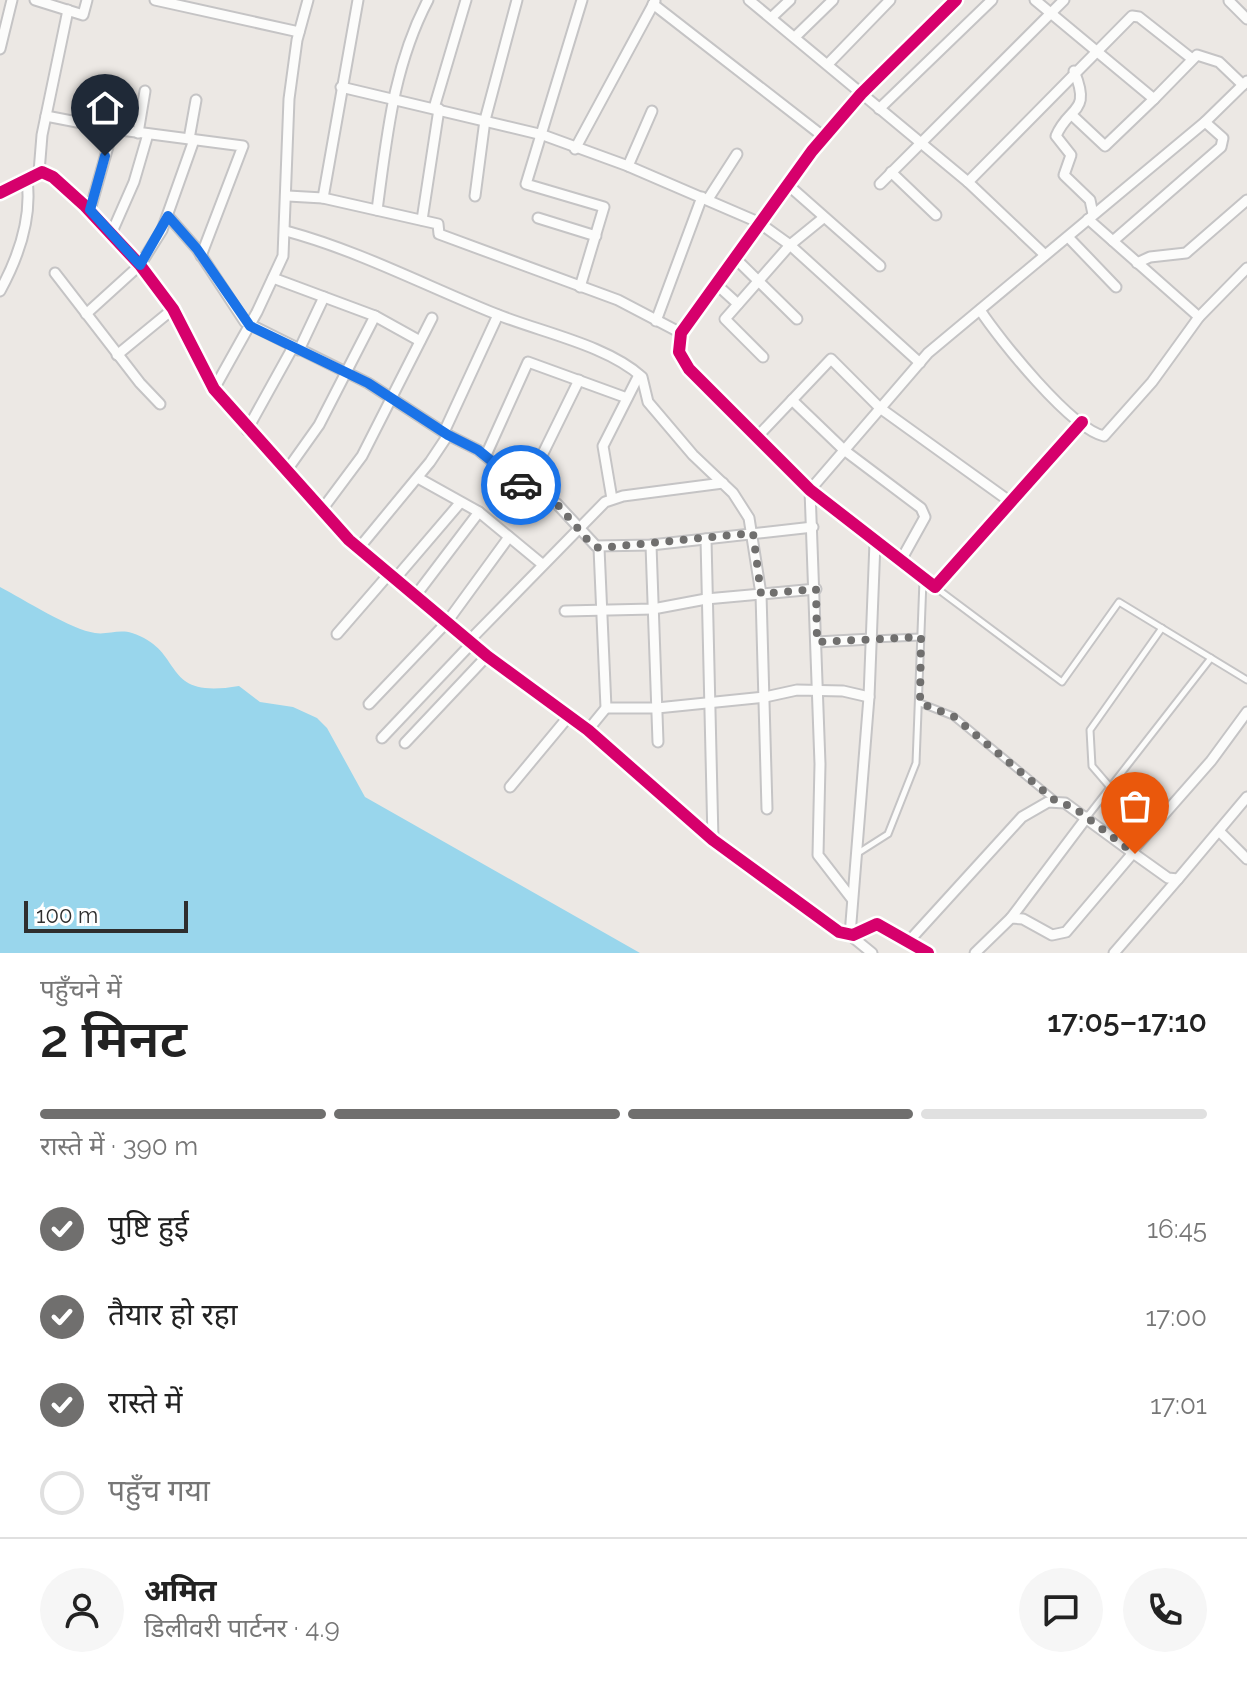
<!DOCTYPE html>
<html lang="hi">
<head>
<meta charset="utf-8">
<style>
	:root { --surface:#fff; --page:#f6f6f6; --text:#222; --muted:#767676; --line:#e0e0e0; --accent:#706f6e }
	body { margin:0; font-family:Raleway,"Noto Sans Devanagari",sans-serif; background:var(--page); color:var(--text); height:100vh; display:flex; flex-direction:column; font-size:30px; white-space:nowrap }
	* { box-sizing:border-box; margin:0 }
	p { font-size:26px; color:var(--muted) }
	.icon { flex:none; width:44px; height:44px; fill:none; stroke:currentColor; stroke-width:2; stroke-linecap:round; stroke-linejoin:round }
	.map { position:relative; height:953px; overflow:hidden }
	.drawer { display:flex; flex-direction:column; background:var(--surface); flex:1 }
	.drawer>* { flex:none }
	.scale { position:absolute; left:24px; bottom:20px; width:164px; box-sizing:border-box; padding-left:8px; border:4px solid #2e2e2e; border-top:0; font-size:22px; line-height:28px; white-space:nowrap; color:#2e2e2e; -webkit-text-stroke:6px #fff; paint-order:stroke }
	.pin { position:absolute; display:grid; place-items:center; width:68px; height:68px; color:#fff; margin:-82px -34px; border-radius:50% 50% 50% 0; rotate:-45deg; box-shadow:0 0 8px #0007 }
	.pin .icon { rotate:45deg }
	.courier { position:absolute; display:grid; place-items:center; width:80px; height:80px; margin:-40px; border:6px solid #1a73e8; border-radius:50%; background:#fff; color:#222; box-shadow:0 2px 10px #0007 }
	.summary em { font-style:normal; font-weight:600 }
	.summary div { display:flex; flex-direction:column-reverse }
	.summary { display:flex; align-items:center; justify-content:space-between; height:136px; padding:0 40px }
	h1 { font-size:52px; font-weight:600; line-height:60px }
	.bar { display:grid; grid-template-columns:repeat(4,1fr); gap:12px 8px; align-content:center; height:96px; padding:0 40px }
	.bar i { height:10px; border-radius:6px; background:var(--line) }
	.bar .on { background:var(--accent) }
	.bar p { grid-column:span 4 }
	.line { display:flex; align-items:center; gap:20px; padding:0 40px; border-top:2px solid var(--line) }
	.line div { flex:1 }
	.round { display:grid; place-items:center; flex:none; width:84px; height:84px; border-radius:42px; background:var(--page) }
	ol { padding:0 40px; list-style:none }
	li { display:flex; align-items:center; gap:24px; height:88px }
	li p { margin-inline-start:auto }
	li .icon { padding:8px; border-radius:50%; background:var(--accent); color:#fff; stroke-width:4 }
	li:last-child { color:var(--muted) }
	li i { width:44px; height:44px; border:4px solid var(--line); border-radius:50% }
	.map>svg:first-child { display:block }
</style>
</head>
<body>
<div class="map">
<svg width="1247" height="953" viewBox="0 0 1247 953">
	<rect width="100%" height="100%" fill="#ece8e4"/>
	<path fill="#99d6ec" d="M0,587C23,599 72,630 95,633C107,635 119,629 132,633C187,651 158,700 239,686L260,702L293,707L317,718L327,728L365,797L640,953H0Z"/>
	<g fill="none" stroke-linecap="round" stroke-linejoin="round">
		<g stroke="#c5c4c5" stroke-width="9">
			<g id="lane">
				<path d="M935,587L1062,682L1119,602L1247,680"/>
				<path d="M872,639L921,637"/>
				<path d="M920,703L953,716L1056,801"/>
				<path d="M1110,787L1092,766L1090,730L1162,628"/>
				<path d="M1087,817L1211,658"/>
				<path d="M855,855L888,834L916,763L923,580"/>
			</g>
		</g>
		<g stroke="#c5c4c5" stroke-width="13">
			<g id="street">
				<path d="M35,0L83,15L87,0"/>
				<path d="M155,0L299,32"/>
				<path d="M358,0L323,198L438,224L439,234L618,300L681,333"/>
				<path d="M749,0L968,182L1045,255"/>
				<path d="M956,0L861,94L812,151L681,333L679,352L689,369L810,490L935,587L1082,422"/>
				<path d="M1035,0L1154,99L1197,55L1219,62L1243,85"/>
				<path d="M1229,1L1247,19"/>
				<path d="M653,4L824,137"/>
				<path d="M772,17L790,0"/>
				<path d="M795,37L833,0"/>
				<path d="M0,49L12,0"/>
				<path d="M829,63L890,0"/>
				<path d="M1074,71C1092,114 1069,105 1056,136L1071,155L1064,175L1090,200L1093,214"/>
				<path d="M341,87L543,135L628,166L758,222L790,245L920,363"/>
				<path d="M434,108L466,0"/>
				<path d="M879,109L992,0"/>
				<path d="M46,116L113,129L243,146L201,256"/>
				<path d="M1073,116L1105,146L1154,99"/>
				<path d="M87,125L96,84"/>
				<path d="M138,133L145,91"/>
				<path d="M189,139L196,100"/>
				<path d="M575,149L655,1"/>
				<path d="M628,166L652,111"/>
				<path d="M39,172L42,135L68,10"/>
				<path d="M891,172L936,215"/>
				<path d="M968,182L1132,16L1139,17L1191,58"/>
				<path d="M787,184L880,266"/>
				<path d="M880,184L1064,0"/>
				<path d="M0,193L42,172L53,177L84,205L140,265L173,309L214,389L349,540L487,656L588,730L713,840L839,932L853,935L877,924L928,953"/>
				<path d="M288,196L323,198"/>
				<path d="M475,196L485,120L517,0"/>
				<path d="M708,199L737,154"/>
				<path d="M90,210L113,129"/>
				<path d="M377,210C387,136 393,67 428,0"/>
				<path d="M168,216L197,249L245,322L368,383L448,435L478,450L512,478L557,504L596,546L651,545L813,527"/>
				<path d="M538,218L596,236"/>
				<path d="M1088,219L1199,317"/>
				<path d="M422,220L439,109"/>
				<path d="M286,231C360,251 426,286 496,314C540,332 607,345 642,377L648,402L693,455L733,493L749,518L761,594L767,809"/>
				<path d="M112,232L134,182L148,134"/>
				<path d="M1068,237L1116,287"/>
				<path d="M1113,241L1221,147L1223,138L1205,122"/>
				<path d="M734,257L797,319"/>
				<path d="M1137,263L1150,257L1186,253L1247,200"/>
				<path d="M55,273L140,383L160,404"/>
				<path d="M273,278L375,316L420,341"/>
				<path d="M716,284L738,304"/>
				<path d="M580,287L604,207L526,184L582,0"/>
				<path d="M0,291C18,258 32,218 27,180"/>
				<path d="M980,310C999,339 1071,429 1104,436L1152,382L1199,317L1247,268"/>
				<path d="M86,314L140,265L162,230L194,140"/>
				<path d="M656,321L702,197"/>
				<path d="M299,350L324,297"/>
				<path d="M117,355L173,309"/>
				<path d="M763,357L725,319L790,245L822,219"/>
				<path d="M214,389L257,312L283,256L289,99L297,40L308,0"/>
				<path d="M792,400L844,450L921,508L925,517L900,562"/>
				<path d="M247,430L293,347"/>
				<path d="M444,432L498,315"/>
				<path d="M757,437L831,359L880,408L1012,503"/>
				<path d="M486,455L528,362L627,398"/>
				<path d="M287,470L319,425L375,316"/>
				<path d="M418,478L479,512L542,564"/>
				<path d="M526,488L579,380"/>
				<path d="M612,499L603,446L639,375"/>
				<path d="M321,511L362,456L432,318"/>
				<path d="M706,539L713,840"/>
				<path d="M651,545L658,742"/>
				<path d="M359,548L430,462L448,435"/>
				<path d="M395,579L460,503"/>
				<path d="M416,595L479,512"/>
				<path d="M565,611L653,609L706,599L816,589"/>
				<path d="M337,634L389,574"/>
				<path d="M469,641L605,502L623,496L723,483"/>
				<path d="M817,642L871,639"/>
				<path d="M369,704L447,622L509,537"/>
				<path d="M606,708H657L765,697L797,690L843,691L869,697"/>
				<path d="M588,730L606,708L599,548"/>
				<path d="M382,738L472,643"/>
				<path d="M405,743L487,656"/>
				<path d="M510,787L569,716"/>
				<path d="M1219,831L1247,859"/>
				<path d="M1131,852L1211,761L1247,712"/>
				<path d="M852,899L818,855L820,764L810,490L928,353L1205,122L1247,81"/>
				<path d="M1011,918L1087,817"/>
				<path d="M909,941L1022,817L1048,802L1065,803L1133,853"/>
				<path d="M872,953L850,935L869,697L875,542"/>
				<path d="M975,953L1011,918L1023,919L1052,935L1066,932L1133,853L1168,878L1178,879L1247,797"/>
				<path d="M1114,953L1178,879"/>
			</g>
		</g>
		<use href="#lane" stroke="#fcfcfb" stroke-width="5"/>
		<use href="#street" stroke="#fcfcfb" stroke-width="9"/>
		<g stroke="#fff" stroke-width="17">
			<g id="cycleway">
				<path d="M956,0L861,94L812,151L681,333L679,352L689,369L810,490L935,587L1082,422"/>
				<path d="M0,193L42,172L53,177L84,205L140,265L173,309L214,389L349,540L487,656L588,730L713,840L839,932L853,935L877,924L928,953"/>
			</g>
		</g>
		<use href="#cycleway" stroke="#d6006c" stroke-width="12"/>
	</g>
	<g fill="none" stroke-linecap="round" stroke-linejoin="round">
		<path stroke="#706f6e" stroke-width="8" stroke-dasharray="0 14.4" d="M521,485L557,504L591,544L599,548L753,533L761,594L816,589L817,642L921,637L920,703L953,716L1057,802L1073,807L1135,854"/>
		<path stroke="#1a73e8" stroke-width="10" d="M105,156L90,210L140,265L168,216L197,249L250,326L368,383L448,435L478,450L521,485"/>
	</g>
</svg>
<div class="scale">100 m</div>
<div class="pin" style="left:1135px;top:854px;background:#ea580c"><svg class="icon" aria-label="bag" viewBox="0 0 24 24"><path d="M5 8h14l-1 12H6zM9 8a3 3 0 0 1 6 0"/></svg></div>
<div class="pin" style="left:105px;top:156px;background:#1f2937"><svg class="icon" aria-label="home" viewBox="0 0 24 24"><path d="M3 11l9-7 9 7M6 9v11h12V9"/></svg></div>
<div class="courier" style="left:521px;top:485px"><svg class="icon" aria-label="car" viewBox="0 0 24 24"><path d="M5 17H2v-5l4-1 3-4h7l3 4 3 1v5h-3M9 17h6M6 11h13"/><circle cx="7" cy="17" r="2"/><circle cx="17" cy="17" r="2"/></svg></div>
</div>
<section class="drawer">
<div class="summary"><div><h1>2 मिनट</h1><p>पहुँचने में</p></div><em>17:05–17:10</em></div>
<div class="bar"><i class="on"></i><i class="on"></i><i class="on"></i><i></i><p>रास्ते में · 390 m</p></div>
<ol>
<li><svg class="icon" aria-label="check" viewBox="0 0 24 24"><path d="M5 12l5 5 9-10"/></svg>पुष्टि हुई<p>16:45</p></li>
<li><svg class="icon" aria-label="check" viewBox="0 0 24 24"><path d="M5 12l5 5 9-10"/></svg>तैयार हो रहा<p>17:00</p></li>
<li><svg class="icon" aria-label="check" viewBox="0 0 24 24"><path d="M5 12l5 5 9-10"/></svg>रास्ते में<p>17:01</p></li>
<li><i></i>पहुँच गया</li>
</ol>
<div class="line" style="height:144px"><a class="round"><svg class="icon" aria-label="person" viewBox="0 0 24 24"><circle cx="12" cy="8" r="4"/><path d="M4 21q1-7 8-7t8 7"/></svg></a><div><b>अमित</b><p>डिलीवरी पार्टनर · 4.9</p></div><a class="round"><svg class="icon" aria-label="chat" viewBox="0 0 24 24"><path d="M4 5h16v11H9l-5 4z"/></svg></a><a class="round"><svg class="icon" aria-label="phone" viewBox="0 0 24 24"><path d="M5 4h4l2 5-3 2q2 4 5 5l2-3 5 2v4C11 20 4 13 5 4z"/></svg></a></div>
</section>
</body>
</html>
